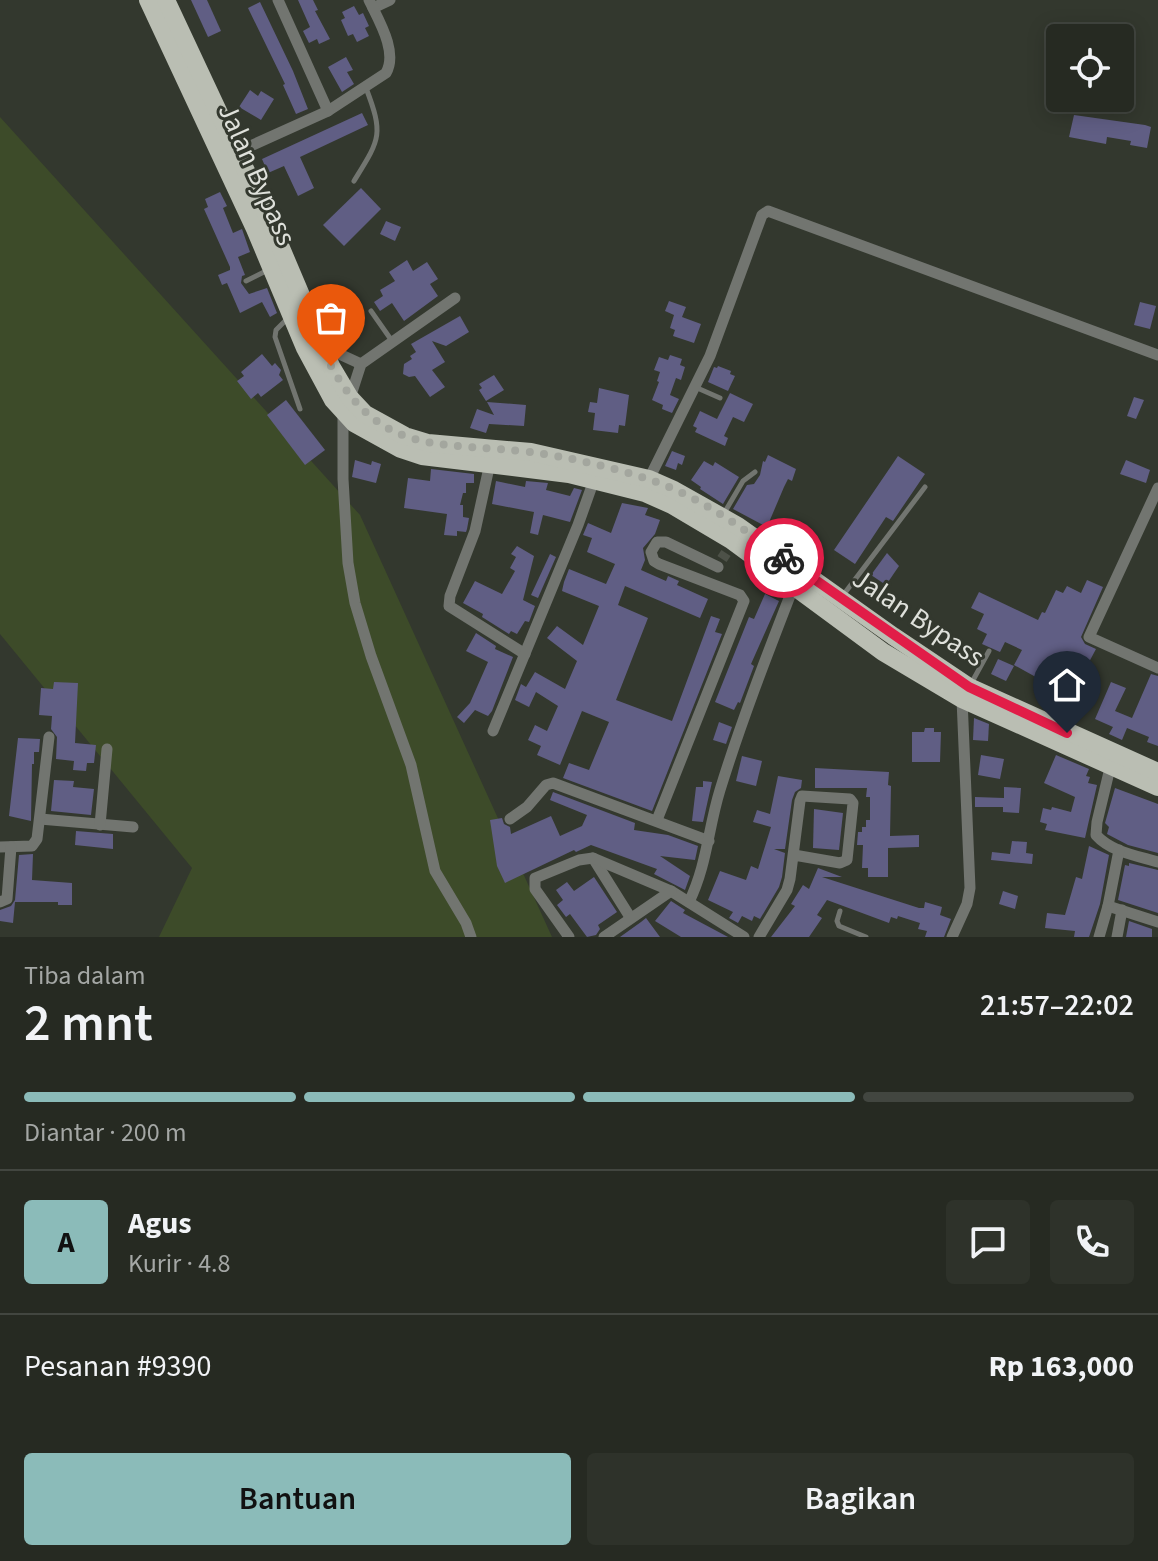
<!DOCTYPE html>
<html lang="id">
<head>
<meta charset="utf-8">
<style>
	:root { --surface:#262a22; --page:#2e322a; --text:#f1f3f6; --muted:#a4a7a5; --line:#424640; --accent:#8bbbb9 }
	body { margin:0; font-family:"Source Sans 3",sans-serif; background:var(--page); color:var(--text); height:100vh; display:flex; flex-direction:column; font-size:30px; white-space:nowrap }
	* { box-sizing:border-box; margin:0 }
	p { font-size:26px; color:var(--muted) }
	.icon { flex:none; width:44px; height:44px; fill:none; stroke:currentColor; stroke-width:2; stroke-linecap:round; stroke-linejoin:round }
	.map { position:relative; height:937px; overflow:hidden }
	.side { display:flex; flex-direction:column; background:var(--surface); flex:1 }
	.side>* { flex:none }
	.buttons { position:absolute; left:1046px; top:24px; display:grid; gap:16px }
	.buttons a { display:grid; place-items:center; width:88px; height:88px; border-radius:8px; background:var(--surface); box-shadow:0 4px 20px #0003,0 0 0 2px var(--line); font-size:40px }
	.pin { position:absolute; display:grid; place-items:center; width:68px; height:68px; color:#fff; margin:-82px -34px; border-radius:50% 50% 50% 0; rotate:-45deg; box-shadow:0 0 8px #0007 }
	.pin .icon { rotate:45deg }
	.courier { position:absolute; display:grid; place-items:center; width:80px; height:80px; margin:-40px; border:6px solid #e11d48; border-radius:50%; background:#fff; color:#222; box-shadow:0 2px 10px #0007 }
	.head em { font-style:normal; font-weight:600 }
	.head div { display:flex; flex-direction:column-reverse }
	.head { display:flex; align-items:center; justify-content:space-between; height:136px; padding:0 24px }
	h1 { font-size:52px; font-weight:600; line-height:60px }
	.bar { display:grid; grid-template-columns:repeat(4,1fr); gap:12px 8px; align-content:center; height:96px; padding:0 24px }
	.bar i { height:10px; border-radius:6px; background:var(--line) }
	.bar .active { background:var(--accent) }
	.bar p { grid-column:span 4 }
	.line { display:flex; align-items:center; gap:20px; padding:0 24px; border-top:2px solid var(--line) }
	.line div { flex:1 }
	.round { display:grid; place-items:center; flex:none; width:84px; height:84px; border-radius:8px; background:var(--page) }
	.action { display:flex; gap:16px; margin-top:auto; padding:16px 24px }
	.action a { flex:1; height:92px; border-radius:8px; background:var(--accent); color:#111; font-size:32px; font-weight:600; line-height:92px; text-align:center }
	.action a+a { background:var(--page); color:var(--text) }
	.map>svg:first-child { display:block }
</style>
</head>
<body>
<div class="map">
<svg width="1158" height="937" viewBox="0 0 1158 937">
	<rect width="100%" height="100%" fill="#33382e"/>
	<path fill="#3d4b29" d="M0,117L360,515L552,937H159L192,868L0,634Z"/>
	<g fill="#605e84">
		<path d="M191,0H207L221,31L208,37Z"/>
		<path d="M298,0H313L318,10L315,11L330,39L319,44L317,39L309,43L303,31L310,27Z"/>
		<path d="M260,2L293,71L308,109L296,114L283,85L285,84L248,8Z"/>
		<path d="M354,6L359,15L363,13L369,26L365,28L369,36L357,42L353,34L348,36L341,20L345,18L342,12Z"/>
		<path d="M346,57L353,70L347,72L354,84L342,92L328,67Z"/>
		<path d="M250,90L258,96L261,91L274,99L261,120L239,107Z"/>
		<path d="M362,113L368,125L300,157L314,188L298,196L284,166L268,173L262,159Z"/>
		<path d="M1074,115L1145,125L1151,127L1147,148L1130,145L1131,141L1107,137L1106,144L1069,137Z"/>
		<path d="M361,188L381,209L344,246L323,225Z"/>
		<path d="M220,192L227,206L223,208L233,233L242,229L250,252L238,257L245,275L242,276L241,283L249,294L267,288L277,313L270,317L262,302L240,313L227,283L222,285L218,275L230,270V267L204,209L208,207L205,199Z"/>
		<path d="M386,221L401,227L395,241L380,234Z"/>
		<path d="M407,260L413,271L427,262L438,279L430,284L438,296L404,321L392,303L380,311L374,302L383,296L380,290L395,281L389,272Z"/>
		<path d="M669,301L686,307L682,317L701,324L694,343L673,336L675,330L670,328L674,315L665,311Z"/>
		<path d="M1140,302L1156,306L1150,329L1134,325Z"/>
		<path d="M460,316L469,332L446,346L432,341L445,362L432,370L445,387L430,397L415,376L409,377L403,374L404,364L412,359L410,356L416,352L411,344Z"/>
		<path d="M262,354L272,366L275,363L281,370L279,375L283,380L261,397L258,393L251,399L237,381L244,376L241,372Z"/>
		<path d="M670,355L682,359L680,365L685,367L681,380L676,378L670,395L679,399L672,413L662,409L663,405L652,400L659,382L657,381L660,372L654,370L659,357L668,360Z"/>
		<path d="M718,366L731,371L730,374L735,376L728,391L708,382L714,367L717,368Z"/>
		<path d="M494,375L504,390L486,401L479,390L482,388L479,384Z"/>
		<path d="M599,388L629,395L625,426L619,425L618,433L593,430L595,413L588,412L590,402L597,403Z"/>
		<path d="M730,393L753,404L744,422L733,417L724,436L728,438L725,446L695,432L697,428L693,426L700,411L717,419Z"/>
		<path d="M1134,397L1144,400L1136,419L1127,416Z"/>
		<path d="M286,400L325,450L305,465L267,415Z"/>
		<path d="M487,402L526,405L524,426L489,424L486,433L470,428L477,409L494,415Z"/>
		<path d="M672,451L685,456L682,465L678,463L676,470L665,466Z"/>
		<path d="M768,455L796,469L792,481L788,479L784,487L767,527L733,509L747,485L754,484L760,475L763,461L765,462Z"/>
		<path d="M898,456L925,474L893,521L886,517L855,564L834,550Z"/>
		<path d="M355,460L371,465L372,461L381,464L376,483L352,477Z"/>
		<path d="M1126,460L1150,470L1146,483L1120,474Z"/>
		<path d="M704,461L713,466L715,462L739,477L723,504L700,489L701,487L691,480Z"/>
		<path d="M431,469L474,474V483H466V493H463L460,505H463V517L469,518L467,529L466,532L457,531V536L444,535L447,514L404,508L408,478L430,481Z"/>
		<path d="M496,481L525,487L526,481L548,483L546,490L570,496L574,488L582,490L570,522L543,515L538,535L530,533L534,512L492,504Z"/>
		<path d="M622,503L648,508L645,515L660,520L655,534L643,548L645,560L641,570L666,581L668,576L679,581L677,585L708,599L700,618L625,586L618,605L648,618L616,700L672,721L711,616L720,619L715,632L722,634L652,811L563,778L569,763L589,770L609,722L582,711L560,765L537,755L541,746L528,740L535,725L547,731L558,706L536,692L529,707L515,700L521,684L526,687L535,672L565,689L577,661L547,638L557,626L583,645L599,606L562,591L564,582L569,569L606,584L615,564L587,552L592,538L583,535L588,523L611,533Z"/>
		<path d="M517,546L534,556L523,600L535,606L529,622L525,621L517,634L511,631L509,634L482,617L483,614L463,603L475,581L502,594L515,571L510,568L516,557L511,554Z"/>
		<path d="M887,553L899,566L886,585L871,575Z"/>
		<path d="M550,554L556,557L538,598L531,595Z"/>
		<path d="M1087,580L1103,587L1081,637L1085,644L1096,649L1062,713L1050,706L1059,690L1014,665L1022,650L1005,642L1000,652L982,644L987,634L977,629L984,614L971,608L979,592L1038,620L1042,612L1045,613L1056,590L1063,593L1067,586L1081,593Z"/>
		<path d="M765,594L779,601L751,664L754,666L740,703L738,702L734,710L715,702L749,617L754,619Z"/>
		<path d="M476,633L496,646L495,649L513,657L492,711L488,716L475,710L464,723L457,717L470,703L488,662L466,651Z"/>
		<path d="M998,659L1014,666L1006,681L991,674Z"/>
		<path d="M1151,674L1158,676V746L1147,742L1149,737L1127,728L1122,740L1109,734L1113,727L1095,719L1111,682L1126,688L1115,711L1132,718Z"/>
		<path d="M54,682L78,683L75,743L96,745L94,763H87L86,771L73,770L74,761L56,759L57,737L51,729L52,716L39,715L41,688L53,689Z"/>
		<path d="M974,718L989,724L988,741L973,740Z"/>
		<path d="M719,722L732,727L726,744L713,740Z"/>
		<path d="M925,728H934V732H941L940,762H912V732H924Z"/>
		<path d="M18,738L40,739L39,752H34V764H32L31,821L9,816Z"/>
		<path d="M981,755L1004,759L1000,779L978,775Z"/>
		<path d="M1056,755L1089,769L1086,776L1090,777L1088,783L1097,785L1085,838L1045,830L1047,824L1040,822L1043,808L1051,810L1052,807L1071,812L1075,797L1044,783Z"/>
		<path d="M742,756L762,761L756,786L736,781Z"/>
		<path d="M815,768L889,772L888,785L891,786L890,836L919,835V847L888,848V877H868V868H862L863,845H857L858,832H862V827H866V820H870V797H866L867,788H815Z"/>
		<path d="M778,776L802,780L801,788L795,792L792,800L785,849H774L785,853L782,877L779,887L760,919L754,916L752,921L742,916L738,923L729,918L733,912L708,900L720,871L746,880L751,866L758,869L771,827L753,822L757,810L770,814Z"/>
		<path d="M54,780L74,781L73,787L94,789L91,815L51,811Z"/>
		<path d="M703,781L712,782L703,822L692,821L696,787H703Z"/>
		<path d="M1004,787L1021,788L1019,813L1003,812V807H975V797L1004,798Z"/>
		<path d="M1115,788L1158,804V853L1128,845L1107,834L1109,827L1105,823Z"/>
		<path d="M553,792L635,823L634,830L668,835L698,846L695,860L660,856L690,876L685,890L654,874L657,869L591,845L576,852L574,850L505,883L497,866L490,820L502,818L504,824L510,827L511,834L551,816L560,836L582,826L587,815L550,800Z"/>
		<path d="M814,809L843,813L839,850L813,848Z"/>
		<path d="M76,831L113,834V849L75,845Z"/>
		<path d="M1012,841L1027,842L1026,853L1033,854L1032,864L991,860L992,852L1010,854Z"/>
		<path d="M1089,846L1109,855L1100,904L1089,937H1074L1075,931L1045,928L1047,913L1065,915L1076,877L1082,879Z"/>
		<path d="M33,854L32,880L72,883V905H58V902H15L13,923L0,921V910L11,906L15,900L19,855Z"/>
		<path d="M1129,863L1158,870V913L1118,900L1125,865L1129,866Z"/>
		<path d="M818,868L842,877H822L919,908H924L925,902L942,907L940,915L951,919L944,937H925L927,931L918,929L920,923L898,916L897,919L891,917L889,923L827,900L817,915L822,918L809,937H771L795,906L791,904L803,885L809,889Z"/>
		<path d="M594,877L617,912L598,925L600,929L596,935L587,937L570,914L566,917L557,905L563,900L556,890L567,882L574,891Z"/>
		<path d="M1003,891L1018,896L1015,909L999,904Z"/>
		<path d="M671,901L685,910L683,913L728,937H681L655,921Z"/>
		<path d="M646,918L660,937H620L641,922Z"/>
		<path d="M1129,921L1152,929V937H1126Z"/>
	</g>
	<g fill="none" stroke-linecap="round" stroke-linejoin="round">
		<path stroke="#4d5148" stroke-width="11" stroke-dasharray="11 5.5" stroke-linecap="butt" d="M722,559L726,553"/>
		<g stroke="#727570" stroke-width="5">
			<path d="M354,181C380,139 384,135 366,88"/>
			<path d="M246,281L270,269"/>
			<path d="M371,311L392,341"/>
			<path d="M287,319L276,330L275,337L300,409"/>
			<path d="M695,387L720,398"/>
			<path d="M723,515L743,481L755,472"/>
			<path d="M844,594L925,487"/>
			<path d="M972,682L989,651"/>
			<path d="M840,911L837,921L839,926L866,937"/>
		</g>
		<g stroke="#727570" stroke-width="11">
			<path d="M373,8L390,0"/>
			<path d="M328,111L386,73C398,52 379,21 369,0"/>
			<path d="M246,148L328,111L278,0"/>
			<path d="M322,346L361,364"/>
			<path d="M350,398L361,364L455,298"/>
			<path d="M343,412V479L348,563L355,603L371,656L411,765L435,871L466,923L471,937"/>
			<path d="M490,463L475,531L450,596L449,606L525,654"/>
			<path d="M649,479L710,356L762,215L768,211L1158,355"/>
			<path d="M1158,488L1089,637L1158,668"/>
			<path d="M493,731L578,525L594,480"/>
			<path d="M1110,768L1097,822L1096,835C1111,852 1138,856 1158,862"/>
			<path d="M40,819L133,827"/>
			<path d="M510,819L527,807L546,785L553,783L709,841"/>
			<path d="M657,820L744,601L740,595L659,564L654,561L651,552L657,542H666L718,567"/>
			<path d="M100,825L107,749"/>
			<path d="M0,847L32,846L37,839L49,737"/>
			<path d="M1119,850L1108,906L1158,922"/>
			<path d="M593,858L630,917"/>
			<path d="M0,902L7,899L11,847"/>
			<path d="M689,902C707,865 708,829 720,790C741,722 767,655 793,588"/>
			<path d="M569,937L535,889V878L579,860L593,858L671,891L744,937"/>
			<path d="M604,937L671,891"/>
			<path d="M759,937L787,890L790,879L800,801L802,796L850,799L853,803L847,860L840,863L794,855"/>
			<path d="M952,937L967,904L970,888L962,699"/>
			<path d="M1099,937L1108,906"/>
			<path d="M1117,937L1122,910"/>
		</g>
		<g stroke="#babeb3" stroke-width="18">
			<path d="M148,0L255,229L305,348L333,400L354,423L401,449L422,456L569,474L645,493L672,505L731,540L883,652L962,699L1158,787"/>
			<path d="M166,0L270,222L331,366L350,398L365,414L405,436L428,443L531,452L649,479L674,490L738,526L893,636L969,687L1158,772"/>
		</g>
	</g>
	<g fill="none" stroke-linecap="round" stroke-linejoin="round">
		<path stroke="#a3a69e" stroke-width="8" stroke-dasharray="0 14.4" d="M331,366C382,458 440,441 530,452C569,457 611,467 648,479C699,496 742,528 784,558"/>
		<path stroke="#e11d48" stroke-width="10" d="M784,558L969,687L1067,733"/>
	</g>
	<g text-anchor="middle" stroke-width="6" stroke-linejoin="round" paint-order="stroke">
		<g font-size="28" fill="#dfe1db" stroke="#33382e">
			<text transform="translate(258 174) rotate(66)" y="10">Jalan Bypass</text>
			<text transform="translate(919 617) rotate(34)" y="10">Jalan Bypass</text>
		</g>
	</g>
</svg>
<div class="buttons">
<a><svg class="icon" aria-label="locate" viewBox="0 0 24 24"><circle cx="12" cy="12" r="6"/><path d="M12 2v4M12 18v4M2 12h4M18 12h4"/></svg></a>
</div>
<div class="pin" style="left:331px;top:366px;background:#ea580c"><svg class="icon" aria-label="bag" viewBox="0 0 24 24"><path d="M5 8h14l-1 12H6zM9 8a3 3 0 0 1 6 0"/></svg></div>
<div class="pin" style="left:1067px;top:733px;background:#1f2937"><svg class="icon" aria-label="home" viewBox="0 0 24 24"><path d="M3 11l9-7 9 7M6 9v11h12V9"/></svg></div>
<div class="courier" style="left:784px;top:558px"><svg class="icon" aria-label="bike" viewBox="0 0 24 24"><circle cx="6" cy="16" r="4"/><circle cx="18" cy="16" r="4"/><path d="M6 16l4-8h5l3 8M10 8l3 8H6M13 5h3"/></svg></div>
</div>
<section class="side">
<div class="head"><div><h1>2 mnt</h1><p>Tiba dalam</p></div><em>21:57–22:02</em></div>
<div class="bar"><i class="active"></i><i class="active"></i><i class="active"></i><i></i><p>Diantar · 200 m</p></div>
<div class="line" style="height:144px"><b class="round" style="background:var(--accent);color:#111">A</b><div><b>Agus</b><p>Kurir · 4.8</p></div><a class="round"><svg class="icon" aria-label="chat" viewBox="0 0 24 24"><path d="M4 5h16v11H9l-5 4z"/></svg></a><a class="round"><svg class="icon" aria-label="phone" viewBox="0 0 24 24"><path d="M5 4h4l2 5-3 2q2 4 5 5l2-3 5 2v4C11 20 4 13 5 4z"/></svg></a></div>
<div class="line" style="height:104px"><div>Pesanan #9390</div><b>Rp 163,000</b></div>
<div class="action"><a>Bantuan</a><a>Bagikan</a></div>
</section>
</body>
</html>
